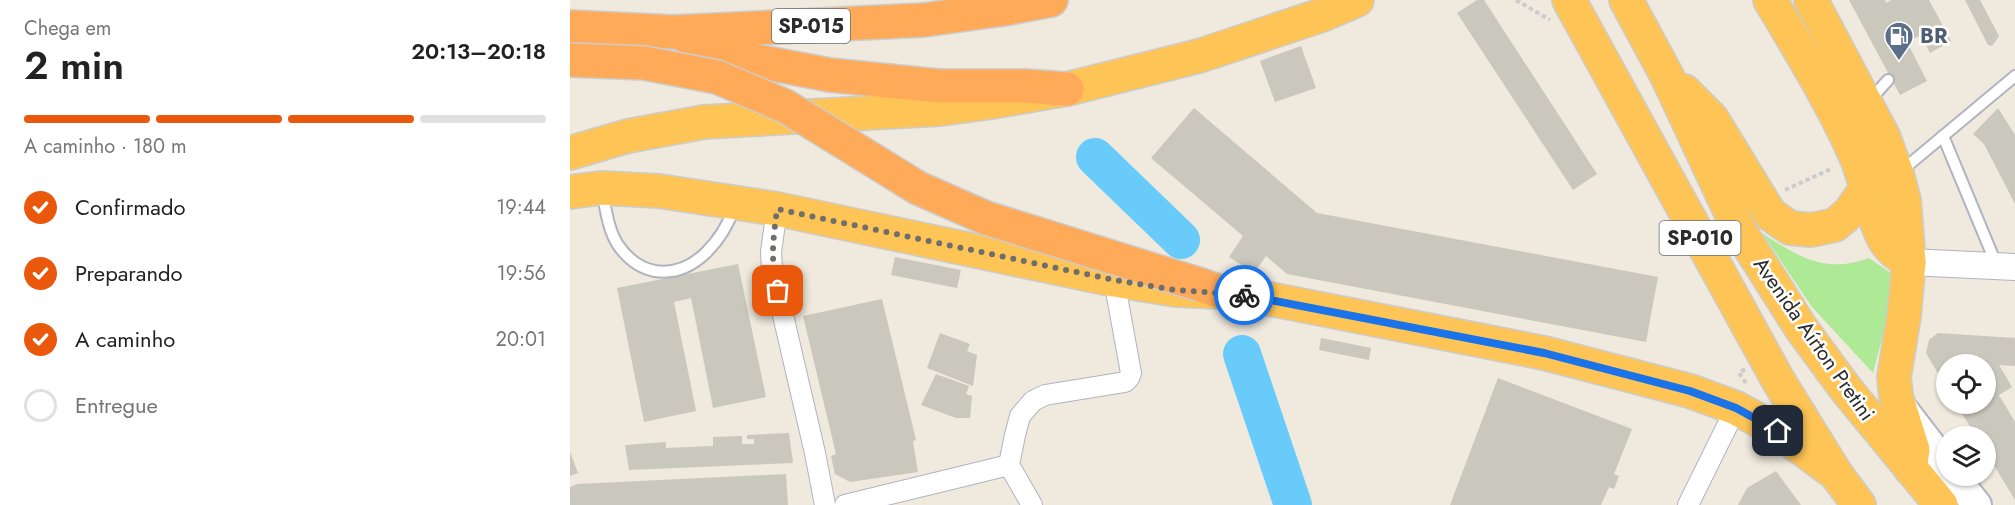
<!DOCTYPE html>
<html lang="pt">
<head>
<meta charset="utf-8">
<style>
	:root { --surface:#fff; --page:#f2f2f2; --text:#222; --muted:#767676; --line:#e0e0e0; --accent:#ea580c }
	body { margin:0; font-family:Jost,sans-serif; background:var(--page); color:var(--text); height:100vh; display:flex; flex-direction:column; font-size:22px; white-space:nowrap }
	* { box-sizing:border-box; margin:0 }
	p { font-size:20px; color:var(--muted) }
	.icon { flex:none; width:33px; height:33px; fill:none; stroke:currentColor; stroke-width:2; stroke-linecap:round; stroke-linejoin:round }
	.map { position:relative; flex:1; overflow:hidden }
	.side { display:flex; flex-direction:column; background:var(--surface); width:570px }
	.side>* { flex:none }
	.controls { position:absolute; left:1366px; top:354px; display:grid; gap:12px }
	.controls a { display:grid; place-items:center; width:60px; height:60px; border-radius:50%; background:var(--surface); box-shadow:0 2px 4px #0004; font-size:30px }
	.pin { position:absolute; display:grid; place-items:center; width:51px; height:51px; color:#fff; margin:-26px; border-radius:12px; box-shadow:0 3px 9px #0006 }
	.courier { position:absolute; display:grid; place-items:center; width:60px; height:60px; margin:-30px; border:4px solid #1a73e8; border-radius:50%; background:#fff; color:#222; box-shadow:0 2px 8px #0007 }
	.summary em { font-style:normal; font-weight:600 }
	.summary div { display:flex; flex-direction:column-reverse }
	.summary { display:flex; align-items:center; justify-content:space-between; height:102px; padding:0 24px }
	h1 { font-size:39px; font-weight:600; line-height:45px }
	.bar { display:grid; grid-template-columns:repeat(4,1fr); gap:9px 6px; align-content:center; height:72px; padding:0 24px }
	.bar i { height:8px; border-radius:4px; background:var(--line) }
	.bar .on { background:var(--accent) }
	.bar p { grid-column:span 4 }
	ol { padding:0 24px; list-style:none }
	li { display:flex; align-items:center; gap:18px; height:66px }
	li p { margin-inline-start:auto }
	li .icon { padding:6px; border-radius:50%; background:var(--accent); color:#fff; stroke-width:4 }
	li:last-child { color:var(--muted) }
	li i { width:33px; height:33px; border:3px solid var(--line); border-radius:50% }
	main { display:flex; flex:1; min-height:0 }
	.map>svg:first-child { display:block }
</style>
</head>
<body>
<main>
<section class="side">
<div class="summary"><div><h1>2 min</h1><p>Chega em</p></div><em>20:13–20:18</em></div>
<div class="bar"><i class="on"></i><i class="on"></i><i class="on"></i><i></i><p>A caminho · 180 m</p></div>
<ol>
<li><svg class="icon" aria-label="check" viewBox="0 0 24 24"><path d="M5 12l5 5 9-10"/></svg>Confirmado<p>19:44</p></li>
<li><svg class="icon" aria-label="check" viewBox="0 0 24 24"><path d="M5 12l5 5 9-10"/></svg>Preparando<p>19:56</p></li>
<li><svg class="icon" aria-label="check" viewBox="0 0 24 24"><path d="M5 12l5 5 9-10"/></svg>A caminho<p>20:01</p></li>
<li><i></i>Entregue</li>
</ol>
</section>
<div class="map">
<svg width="1445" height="505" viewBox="0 0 1445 505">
	<rect width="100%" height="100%" fill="#efe9de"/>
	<path fill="#aeea96" d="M1192,233C1229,257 1254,274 1299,258L1328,278L1303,373L1242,307Z"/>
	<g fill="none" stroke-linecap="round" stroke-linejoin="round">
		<g stroke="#68cbfa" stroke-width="38">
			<path d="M525,157L611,240"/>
			<path d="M672,354L723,505"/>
		</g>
	</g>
	<g fill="#cac7bc">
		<path d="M907,0H914L1027,174L1003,190L887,13Z"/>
		<path d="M1279,0H1315L1316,3L1321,0H1359L1381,41L1360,53L1351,35L1337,42L1357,81L1330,95Z"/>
		<path d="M1395,0H1410L1429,36L1422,46L1418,45Z"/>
		<path d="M731,46L746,88L705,102L690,61Z"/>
		<path d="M624,108L747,213L1088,277L1076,342L717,274L696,256L684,273L659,257L673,236L581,158Z"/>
		<path d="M1428,108L1445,135V204L1414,144L1403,134Z"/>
		<path d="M325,257L391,270L387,288L321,275Z"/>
		<path d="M168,264L196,397L143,408L121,298L104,302L126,411L74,422L47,288Z"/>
		<path d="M312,299L346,440L343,441L348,472L280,482L265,474L261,456L266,454L233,316Z"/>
		<path d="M370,333L400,344L397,351L407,355L403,386L357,368Z"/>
		<path d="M1368,333L1445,338V366L1429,365L1442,387L1429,395L1445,422V500L1416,452V436H1406L1386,404H1416V364H1377V389L1356,353L1359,340Z"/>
		<path d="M751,338L801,348L799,360L749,350Z"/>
		<path d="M366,374L399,386L396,394L402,396L400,418H386L351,405Z"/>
		<path d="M928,378L1062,429L1044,474L1049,476L1044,489L1039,487L1031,505H880Z"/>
		<path d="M219,433L223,463L59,470L55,445L96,442V448L143,446V437L172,436V444H184V439H177V435Z"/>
		<path d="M0,452L8,473L0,476Z"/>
		<path d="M1206,471L1231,505H1168L1177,488Z"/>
		<path d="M216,474L218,505H0V487L7,484Z"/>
	</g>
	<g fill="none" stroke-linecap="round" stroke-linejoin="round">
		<g stroke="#b2b3c1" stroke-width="14">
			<g id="service">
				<path d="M1300,100L1318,80"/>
				<path d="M1373,136L1427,266"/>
				<path d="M1330,172L1445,76"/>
				<path d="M32,191C36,209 38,230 48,245C57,258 69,268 85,271C125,277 153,239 165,206"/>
			</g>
		</g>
		<g stroke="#b2b3c1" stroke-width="22">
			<g id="minor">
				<path d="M207,209L201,252L202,268L245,453L255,505"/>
				<path d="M275,505L439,465"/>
				<path d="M462,505L439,465L445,435L450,416L463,401L475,395L555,382L559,378L561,373L544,280"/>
				<path d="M1118,505L1166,408"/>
			</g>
		</g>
		<g stroke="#b2b3c1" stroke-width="28">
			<path id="tertiary" d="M1339,262L1445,267"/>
		</g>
		<g stroke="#b2b3c1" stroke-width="32">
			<g id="secondary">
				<path d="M1334,410L1377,466"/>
				<path d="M1384,476L1407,505"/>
			</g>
		</g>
		<g stroke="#ccc" stroke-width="36">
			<g id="trunk">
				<path d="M999,0L1208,380L1266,474L1289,505"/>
				<path d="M1056,0L1097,76L1169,230L1231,328L1275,388L1371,505"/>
				<path d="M1200,0C1230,50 1261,101 1285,154C1297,181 1300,211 1313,237C1319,249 1328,255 1339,262"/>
				<path d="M1241,0L1314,138L1327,174L1334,200L1339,262L1334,316L1324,377L1326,396L1343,450L1340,468"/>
				<path d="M1114,91L1142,119L1200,214L1220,228L1241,230L1265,225L1280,212L1297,187"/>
				<path d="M0,153L58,136L134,122L370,109L422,102L497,89L629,56L752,15L787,0"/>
				<path d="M0,192L31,188L89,191L207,209L544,280L606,290L651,292L690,297L974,353L1120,391L1166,408L1208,431L1266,474"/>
			</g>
		</g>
		<g stroke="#ccc" stroke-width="36">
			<g id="motorway">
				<path d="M0,27L104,32L354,20L434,9L481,0"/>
				<path d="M117,37L176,59L260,75L368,86H454L497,89"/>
				<path d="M631,285L651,292"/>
			</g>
		</g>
		<g stroke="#ccc" stroke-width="4" stroke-dasharray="4.5 3" stroke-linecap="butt">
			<path d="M946,0L980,20"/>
			<path d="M1215,190L1263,168"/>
			<path d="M1175,369L1169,373L1176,383"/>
		</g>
		<use href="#service" stroke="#fff" stroke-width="10"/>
		<use href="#minor" stroke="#fff" stroke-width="20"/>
		<use href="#tertiary" stroke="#fff" stroke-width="26"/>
		<use href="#secondary" stroke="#fff" stroke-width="28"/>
		<use href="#trunk" stroke="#fec556" stroke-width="33"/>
		<use href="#motorway" stroke="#ffaa59" stroke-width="33"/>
		<g stroke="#ccc" stroke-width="36" stroke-linecap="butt">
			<path id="motorway-bridge" d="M0,60L74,63L147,77L215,106L348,188L416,218L631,285"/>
		</g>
		<use href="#motorway-bridge" stroke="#ffaa59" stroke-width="33"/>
	</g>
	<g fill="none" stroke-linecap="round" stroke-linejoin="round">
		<path stroke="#706e6a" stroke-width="6" stroke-dasharray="0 10.8" d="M208,291C200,258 203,242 207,209L544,280L606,290L674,295"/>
		<path stroke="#1a73e8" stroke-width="8" d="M674,295L974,353L1120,391L1166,408L1208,431"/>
	</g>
	<defs>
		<g id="fuel-pin" transform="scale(1.5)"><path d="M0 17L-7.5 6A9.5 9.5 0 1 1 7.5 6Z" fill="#5c6f8a" stroke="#fff"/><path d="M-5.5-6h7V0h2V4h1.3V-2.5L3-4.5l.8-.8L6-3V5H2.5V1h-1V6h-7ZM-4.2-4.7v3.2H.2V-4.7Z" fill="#fff"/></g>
	</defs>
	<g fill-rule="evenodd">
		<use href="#fuel-pin" x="1329" y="36"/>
	</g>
	<g text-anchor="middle" stroke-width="5" stroke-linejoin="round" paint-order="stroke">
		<g fill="#fff" stroke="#6b6b6b" stroke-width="1.5">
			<rect x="202" y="9" width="78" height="34" rx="4.5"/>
			<rect x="1089.5" y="221" width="81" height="34" rx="4.5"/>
		</g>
		<g font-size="20" font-weight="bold" fill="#2c2c2c">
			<text x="241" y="33">SP-015</text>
			<text x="1130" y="245">SP-010</text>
		</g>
		<g font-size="21" font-weight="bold" fill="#4e5e75" stroke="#fff" text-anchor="start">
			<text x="1350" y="43">BR</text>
		</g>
		<g font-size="21" fill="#2c2c2c" stroke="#fff">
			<text transform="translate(1244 339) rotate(55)" y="7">Avenida Aírton Pretini</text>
		</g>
	</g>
</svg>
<div class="controls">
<a><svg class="icon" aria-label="locate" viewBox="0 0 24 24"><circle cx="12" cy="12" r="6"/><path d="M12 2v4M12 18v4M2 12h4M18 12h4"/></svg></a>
<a><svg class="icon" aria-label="layers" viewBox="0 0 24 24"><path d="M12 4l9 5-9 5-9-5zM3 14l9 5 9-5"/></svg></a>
</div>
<div class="pin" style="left:208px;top:291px;background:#ea580c"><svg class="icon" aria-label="bag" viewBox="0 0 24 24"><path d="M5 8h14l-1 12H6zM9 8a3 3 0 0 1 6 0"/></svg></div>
<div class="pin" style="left:1208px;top:431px;background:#1f2937"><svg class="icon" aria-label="home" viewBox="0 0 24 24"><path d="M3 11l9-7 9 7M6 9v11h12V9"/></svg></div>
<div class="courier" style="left:674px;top:295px"><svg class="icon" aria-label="bike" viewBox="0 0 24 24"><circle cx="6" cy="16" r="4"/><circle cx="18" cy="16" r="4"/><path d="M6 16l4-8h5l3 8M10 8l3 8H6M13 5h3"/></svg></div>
</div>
</main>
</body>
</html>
